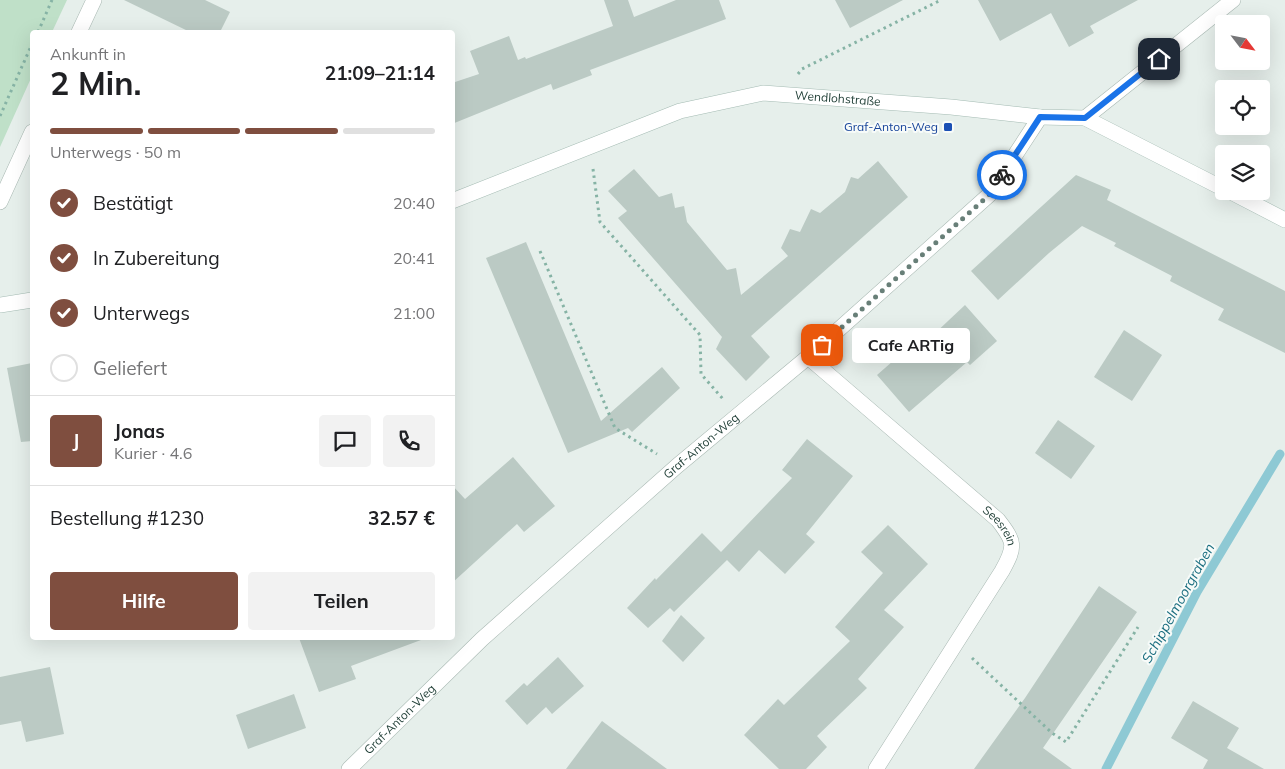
<!DOCTYPE html>
<html lang="de">
<head>
<meta charset="utf-8">
<style>
	:root { --surface:#fff; --page:#f2f2f2; --text:#202124; --muted:#757577; --line:#e0e0e0; --accent:#7f4e3f }
	body { margin:0; font-family:Mulish,sans-serif; background:var(--page); color:var(--text); height:100vh; display:flex; flex-direction:column; font-size:19px; white-space:nowrap }
	* { box-sizing:border-box; margin:0 }
	p { font-size:16px; color:var(--muted) }
	.icon { flex:none; width:28px; height:28px; fill:none; stroke:currentColor; stroke-width:2; stroke-linecap:round; stroke-linejoin:round }
	.map { position:relative; flex:1; overflow:hidden }
	.drawer { position:absolute; left:30px; top:30px; width:425px; height:610px; display:flex; flex-direction:column; background:var(--surface); border-radius:5px; box-shadow:0 5px 20px #0002 }
	.drawer>* { flex:none }
	.needle { width:32px; rotate:122deg }
	.tools { position:absolute; left:1215px; top:15px; display:grid; gap:10px }
	.tools a { display:grid; place-items:center; width:55px; height:55px; border-radius:5px; background:var(--surface); box-shadow:0 5px 20px #0002; font-size:25px }
	.pin { position:absolute; display:grid; place-items:center; width:42px; height:42px; color:#fff; margin:-21px; border-radius:10px; box-shadow:0 2px 8px #0006 }
	.courier { position:absolute; display:grid; place-items:center; width:50px; height:50px; margin:-25px; border:4px solid #1a73e8; border-radius:50%; background:#fff; color:#222; box-shadow:0 1px 6px #0007 }
	.bubble { position:absolute; height:35px; border-radius:5px; background:var(--surface); box-shadow:0 5px 20px #0002; font-size:16px; font-weight:700; line-height:35px; text-align:center }
	.headline em { font-style:normal; font-weight:700 }
	.headline div { display:flex; flex-direction:column-reverse }
	.headline { display:flex; align-items:center; justify-content:space-between; height:85px; padding:0 20px }
	h1 { font-size:32px; font-weight:700; line-height:38px }
	.bar { display:grid; grid-template-columns:repeat(4,1fr); gap:8px 5px; align-content:center; height:60px; padding:0 20px }
	.bar i { height:6px; border-radius:4px; background:var(--line) }
	.bar .current { background:var(--accent) }
	.bar p { grid-column:span 4 }
	.line { display:flex; align-items:center; gap:12px; padding:0 20px; border-top:1px solid var(--line) }
	.line div { flex:1 }
	.round { display:grid; place-items:center; flex:none; width:52px; height:52px; border-radius:5px; background:var(--page) }
	ol { padding:0 20px; list-style:none }
	li { display:flex; align-items:center; gap:15px; height:55px }
	li p { margin-inline-start:auto }
	li .icon { padding:5px; border-radius:50%; background:var(--accent); color:#fff; stroke-width:4 }
	li:last-child { color:var(--muted) }
	li i { width:28px; height:28px; border:2px solid var(--line); border-radius:50% }
	.primary-button { display:flex; gap:10px; margin-top:auto; padding:10px 20px }
	.primary-button a { flex:1; height:58px; border-radius:5px; background:var(--accent); color:#fff; font-size:20px; font-weight:700; line-height:58px; text-align:center }
	.primary-button a+a { background:var(--page); color:var(--text) }
	.map>svg:first-child { display:block }
</style>
</head>
<body>
<div class="map">
<svg width="1285" height="769" viewBox="0 0 1285 769">
	<rect width="100%" height="100%" fill="#e6efeb"/>
	<path fill="#bfe0c8" d="M0,0H67L52,32H32V76L0,147Z"/>
	<g fill="none" stroke-linecap="round" stroke-linejoin="round">
		<path stroke="#8ec9d4" stroke-width="9" d="M1106,769L1197,592L1280,454"/>
	</g>
	<g fill="#bbcac4">
		<path d="M124,0H205L230,12L220,32H190Z"/>
		<path d="M604,0H628L634,17L676,0H719L726,19L590,70L592,75L553,90L551,84L452,124V83L479,74L470,51L509,36L518,60L525,57L526,59L613,26Z"/>
		<path d="M835,0H903L850,28Z"/>
		<path d="M978,0H1138L1090,26L1094,33L1069,47L1051,13L1000,41Z"/>
		<path d="M878,161L908,197L751,336L770,357L746,381L716,349L722,337L618,218L627,211L608,191L634,169L659,197L672,193L675,208L684,206L687,222L727,270L736,268L741,295L788,256L781,248L790,229L800,232L811,209L820,213L845,192L851,177L858,179Z"/>
		<path d="M1076,175L1111,190L1107,200L1285,291V353L1218,320L1224,309L1170,281L1172,276L1114,246L1116,243L1082,226L1049,253L998,300L971,271Z"/>
		<path d="M526,242L601,421L662,367L680,388L632,432L628,428L568,453L486,258Z"/>
		<path d="M965,305L997,341L970,365L967,362L909,412L877,375L909,347L914,353Z"/>
		<path d="M1124,330L1162,355L1132,401L1094,377Z"/>
		<path d="M32,363V441L21,442L7,368Z"/>
		<path d="M1058,420L1095,446L1071,479L1035,453Z"/>
		<path d="M807,439L853,476L806,534L815,542L785,574L759,550L739,572L727,560L674,612L670,608L648,628L627,608L655,578L656,580L702,533L721,552L792,478L782,470Z"/>
		<path d="M513,457L555,506L524,532L517,524L452,583V485L465,499Z"/>
		<path d="M888,525L928,564L884,610L904,627L858,679L867,688L817,736L827,747L806,769H779L744,735L778,699L784,705L850,641L835,627L883,573L861,552Z"/>
		<path d="M1099,586L1137,612L1043,748L1072,769H974L1025,698Z"/>
		<path d="M681,615L705,638L683,662L662,641Z"/>
		<path d="M299,638H421V640L351,666L356,679L319,692Z"/>
		<path d="M558,657L584,686L552,714L546,707L527,725L505,701L524,683L527,686Z"/>
		<path d="M50,667L64,734L26,742L21,721L0,725V677Z"/>
		<path d="M294,694L306,728L248,749L236,715Z"/>
		<path d="M1193,701L1239,728L1227,748L1264,769H1203L1208,760L1171,738Z"/>
		<path d="M602,721L667,769H566Z"/>
	</g>
	<g fill="none" stroke-linecap="round" stroke-linejoin="round">
		<g stroke="#a8b8b2" stroke-width="16">
			<g id="street">
				<path d="M79,32L94,0"/>
				<path d="M1085,118L1233,0"/>
				<path d="M0,202L32,132"/>
				<path id="s1" d="M808,357L998,520C1015,542 1016,546 1002,571L876,769"/>
				<path id="s2" d="M349,769L482,639L677,466L808,357L989,195L1040,117"/>
			</g>
		</g>
		<g stroke="#a4bbb3" stroke-width="16">
			<g id="secondary">
				<path d="M1229,191L1285,220"/>
				<path id="s3" d="M452,201L680,111L763,93L951,107L1040,117L1085,118L1224,189"/>
				<path d="M0,305L32,300"/>
			</g>
		</g>
		<g stroke="#86b3a5" stroke-width="3" stroke-dasharray="2.5 4" stroke-linecap="butt">
			<path d="M38,32L52,0"/>
			<path d="M798,74L802,69L941,0"/>
			<path d="M0,116L32,44"/>
			<path d="M593,169L600,222L700,335L701,374L723,399"/>
			<path d="M540,251L615,428L657,454"/>
			<path d="M972,658L1052,733L1066,742L1138,627"/>
		</g>
		<use href="#street" stroke="#fff" stroke-width="15"/>
		<use href="#secondary" stroke="#fff" stroke-width="15"/>
	</g>
	<g fill="none" stroke-linecap="round" stroke-linejoin="round">
		<path stroke="#687f78" stroke-width="5" stroke-dasharray="0 9" d="M822,345L989,195L1002,175"/>
		<path stroke="#1a73e8" stroke-width="6" d="M1002,175L1040,117L1085,118L1159,59"/>
	</g>
	<rect fill="#1a4fb4" stroke="#f7fbf9" stroke-width="2" x="943" y="122" width="10" height="10" rx="2.5"/>
	<g text-anchor="middle" stroke-width="4" stroke-linejoin="round" paint-order="stroke">
		<g font-size="12" fill="#24423a" stroke="#f7fbf9">
			<text dy="4" stroke="none"><textPath href="#s3" startOffset="405">Wendlohstraße</textPath></text>
			<text dy="4" stroke="none"><textPath href="#s2" startOffset="478">Graf-Anton-Weg</textPath></text>
			<text dy="4" stroke="none"><textPath href="#s1" startOffset="256">Seesrein</textPath></text>
			<text dy="4" stroke="none"><textPath href="#s2" startOffset="71">Graf-Anton-Weg</textPath></text>
		</g>
		<g font-size="12" fill="#164399" stroke="#f7fbf9" text-anchor="end">
			<text x="938" y="131">Graf-Anton-Weg</text>
		</g>
		<g font-size="14" font-style="italic" fill="#1c6f80" stroke="#f7fbf9">
			<text transform="translate(1178 603) rotate(-61)" y="5">Schippelmoorgraben</text>
		</g>
	</g>
</svg>
<div class="tools">
<a><svg class="needle" viewBox="-14 -14 28 28"><path d="M0-13l5 13h-10z" fill="#e53935"/><path d="M0 13l5-13h-10z" fill="#757577"/></svg></a>
<a><svg class="icon" aria-label="locate" viewBox="0 0 24 24"><circle cx="12" cy="12" r="6"/><path d="M12 2v4M12 18v4M2 12h4M18 12h4"/></svg></a>
<a><svg class="icon" aria-label="layers" viewBox="0 0 24 24"><path d="M12 4l9 5-9 5-9-5zM3 14l9 5 9-5"/></svg></a>
</div>
<div class="pin" style="left:822px;top:345px;background:#ea580c"><svg class="icon" aria-label="bag" viewBox="0 0 24 24"><path d="M5 8h14l-1 12H6zM9 8a3 3 0 0 1 6 0"/></svg></div>
<div class="pin" style="left:1159px;top:59px;background:#1f2937"><svg class="icon" aria-label="home" viewBox="0 0 24 24"><path d="M3 11l9-7 9 7M6 9v11h12V9"/></svg></div>
<div class="courier" style="left:1002px;top:175px"><svg class="icon" aria-label="bike" viewBox="0 0 24 24"><circle cx="6" cy="16" r="4"/><circle cx="18" cy="16" r="4"/><path d="M6 16l4-8h5l3 8M10 8l3 8H6M13 5h3"/></svg></div>
<div class="bubble" style="left:852px;top:328px;width:118px">Cafe ARTig</div>
<section class="drawer">
<div class="headline"><div><h1>2 Min.</h1><p>Ankunft in</p></div><em>21:09–21:14</em></div>
<div class="bar"><i class="current"></i><i class="current"></i><i class="current"></i><i></i><p>Unterwegs · 50 m</p></div>
<ol>
<li><svg class="icon" aria-label="check" viewBox="0 0 24 24"><path d="M5 12l5 5 9-10"/></svg>Bestätigt<p>20:40</p></li>
<li><svg class="icon" aria-label="check" viewBox="0 0 24 24"><path d="M5 12l5 5 9-10"/></svg>In Zubereitung<p>20:41</p></li>
<li><svg class="icon" aria-label="check" viewBox="0 0 24 24"><path d="M5 12l5 5 9-10"/></svg>Unterwegs<p>21:00</p></li>
<li><i></i>Geliefert</li>
</ol>
<div class="line" style="height:90px"><b class="round" style="background:var(--accent);color:#fff">J</b><div><b>Jonas</b><p>Kurier · 4.6</p></div><a class="round"><svg class="icon" aria-label="chat" viewBox="0 0 24 24"><path d="M4 5h16v11H9l-5 4z"/></svg></a><a class="round"><svg class="icon" aria-label="phone" viewBox="0 0 24 24"><path d="M5 4h4l2 5-3 2q2 4 5 5l2-3 5 2v4C11 20 4 13 5 4z"/></svg></a></div>
<div class="line" style="height:65px"><div>Bestellung #1230</div><b>32.57 €</b></div>
<div class="primary-button"><a>Hilfe</a><a>Teilen</a></div>
</section>
</div>
</body>
</html>
